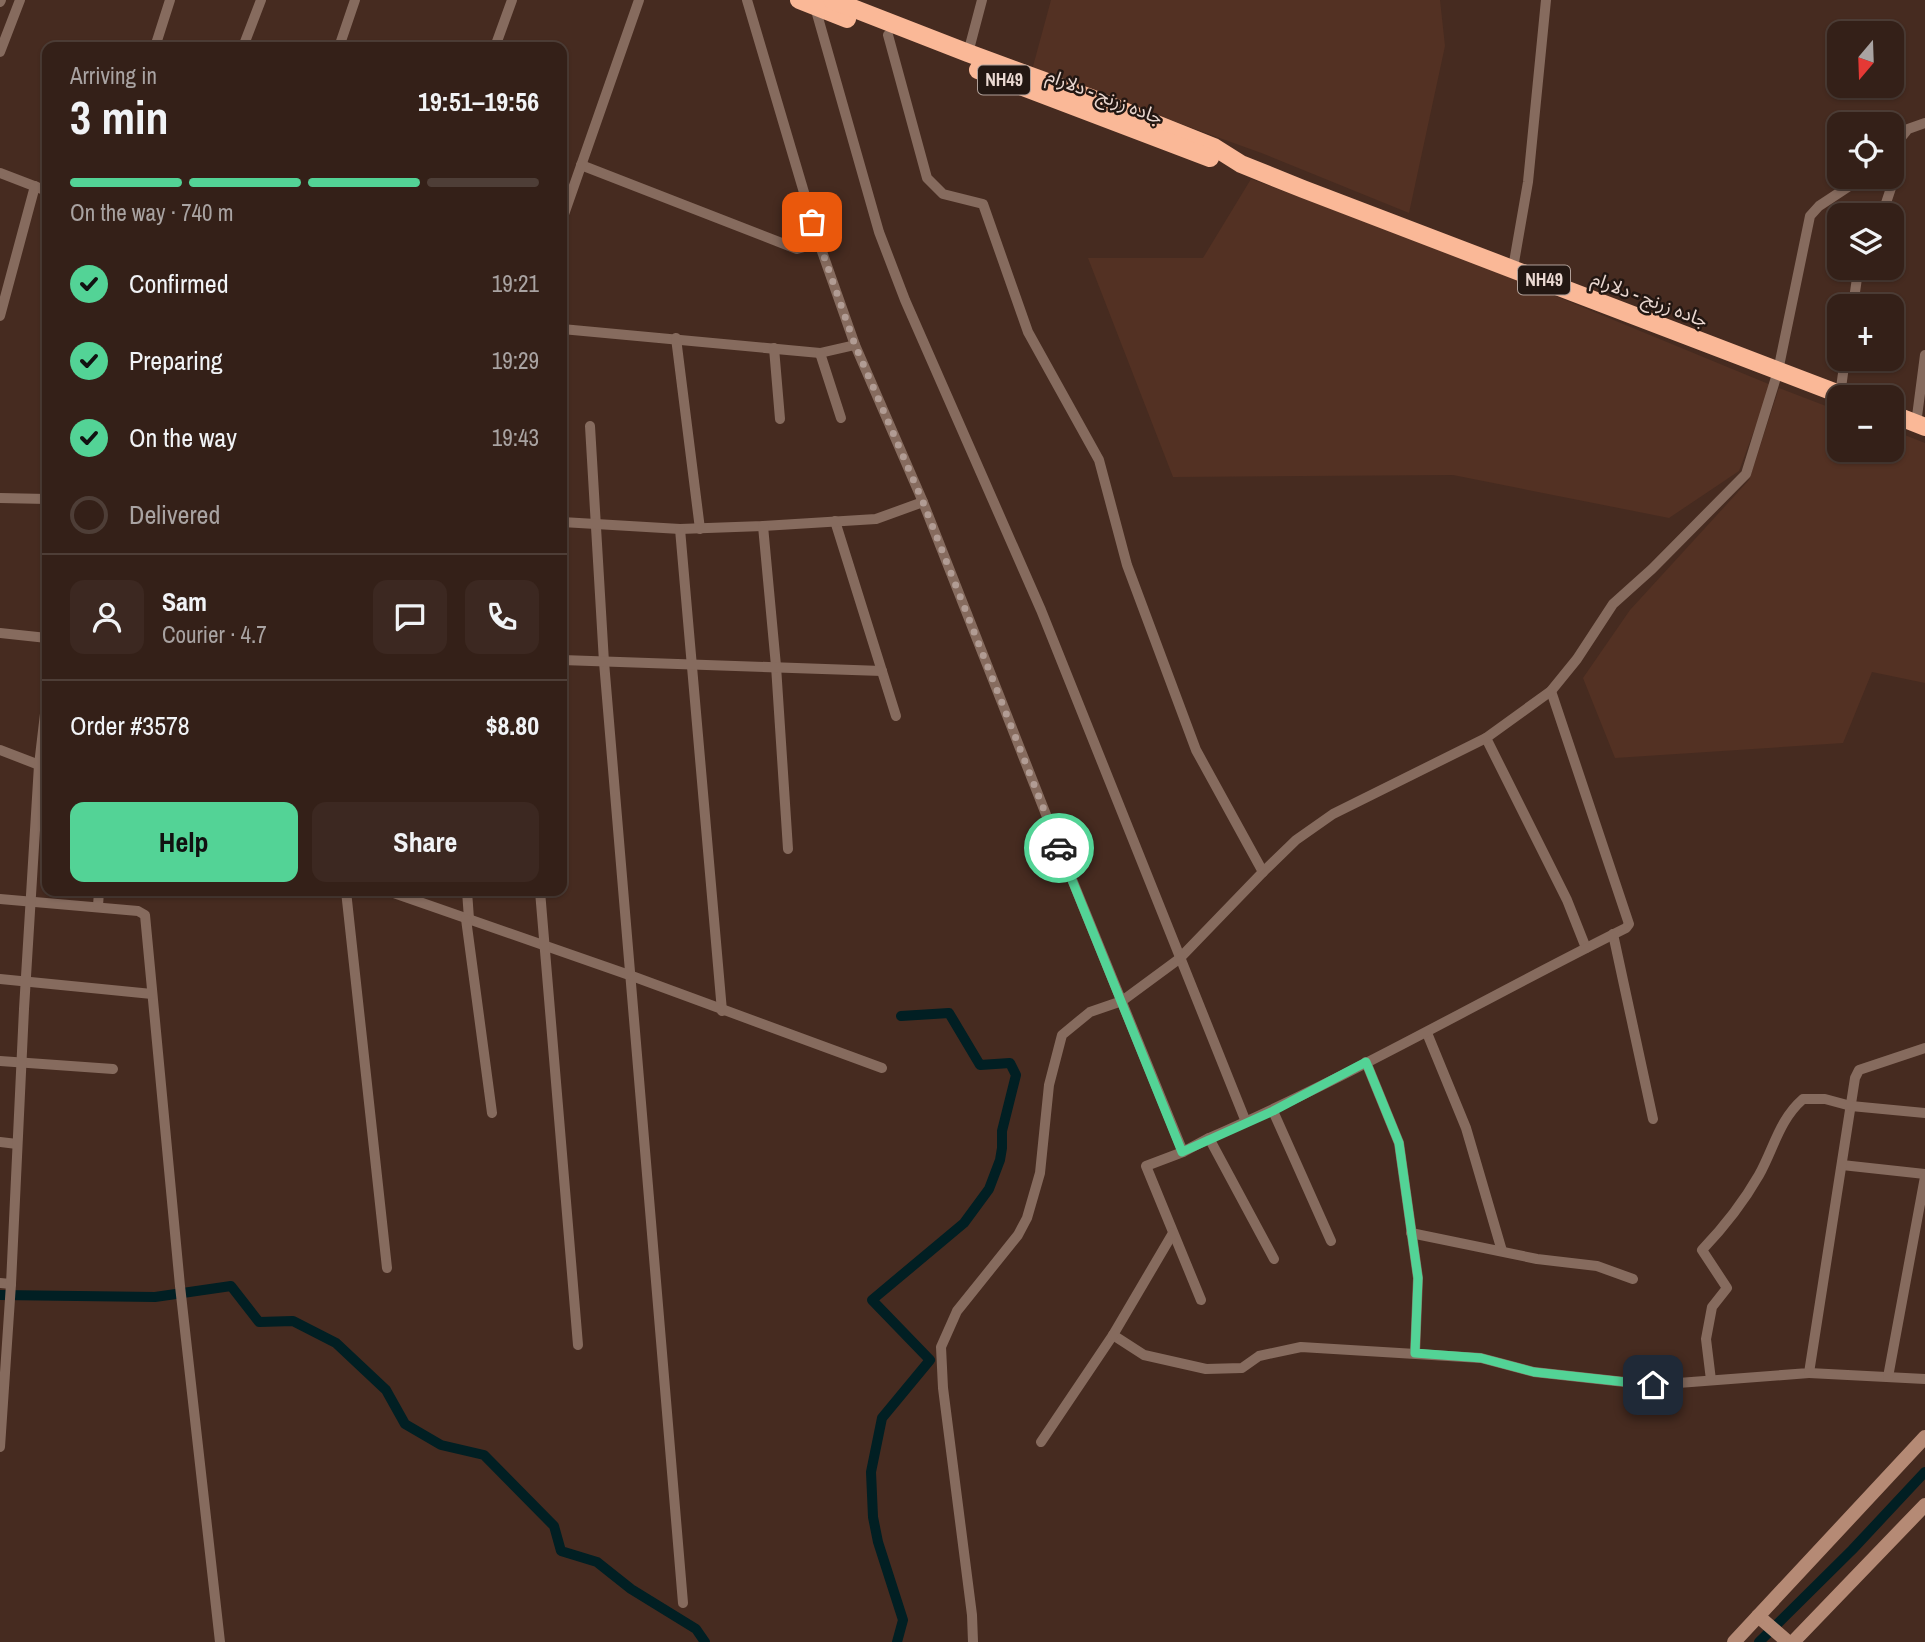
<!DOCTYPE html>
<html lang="en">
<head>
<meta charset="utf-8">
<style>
	:root { --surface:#342018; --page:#3c2821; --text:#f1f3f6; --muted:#a9a3a2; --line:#4e3e37; --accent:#53d396 }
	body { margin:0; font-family:"Archivo Narrow","Noto Sans Arabic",sans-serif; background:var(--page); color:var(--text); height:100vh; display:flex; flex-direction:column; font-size:26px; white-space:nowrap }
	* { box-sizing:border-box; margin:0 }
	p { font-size:23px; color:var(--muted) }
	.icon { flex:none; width:38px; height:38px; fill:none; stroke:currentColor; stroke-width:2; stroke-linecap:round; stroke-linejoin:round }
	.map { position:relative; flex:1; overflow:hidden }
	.side { position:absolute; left:42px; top:42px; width:525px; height:854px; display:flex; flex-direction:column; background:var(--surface); border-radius:14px; box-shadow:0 2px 5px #0004,0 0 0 2px var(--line) }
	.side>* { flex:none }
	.needle { width:46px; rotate:199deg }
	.tools { position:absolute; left:1827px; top:21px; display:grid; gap:14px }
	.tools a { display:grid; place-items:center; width:77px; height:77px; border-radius:14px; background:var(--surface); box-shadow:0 2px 5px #0004,0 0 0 2px var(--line); font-size:35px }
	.pin { position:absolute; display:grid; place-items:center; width:60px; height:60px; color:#fff; margin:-30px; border-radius:14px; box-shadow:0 4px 10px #0006 }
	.courier { position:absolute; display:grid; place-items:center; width:70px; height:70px; margin:-35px; border:5px solid #53d396; border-radius:50%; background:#fff; color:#222; box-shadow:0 2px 9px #0007 }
	.head em { font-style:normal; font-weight:800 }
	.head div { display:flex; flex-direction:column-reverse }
	.head { display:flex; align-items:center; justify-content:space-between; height:119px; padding:0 28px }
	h1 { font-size:46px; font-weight:800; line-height:52px }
	.bar { display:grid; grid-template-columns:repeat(4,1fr); gap:10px 7px; align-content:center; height:84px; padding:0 28px }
	.bar i { height:9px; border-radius:5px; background:var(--line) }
	.bar .selected { background:var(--accent) }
	.bar p { grid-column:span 4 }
	.line { display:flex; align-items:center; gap:18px; padding:0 28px; border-top:2px solid var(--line) }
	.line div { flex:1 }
	.round { display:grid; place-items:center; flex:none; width:74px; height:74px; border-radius:14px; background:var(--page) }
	ol { padding:0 28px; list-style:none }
	li { display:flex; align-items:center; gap:21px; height:77px }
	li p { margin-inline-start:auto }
	li .icon { padding:7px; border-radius:50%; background:var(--accent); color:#111; stroke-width:4 }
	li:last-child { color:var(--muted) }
	li i { width:38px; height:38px; border:4px solid var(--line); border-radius:50% }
	.button { display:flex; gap:14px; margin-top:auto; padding:14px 28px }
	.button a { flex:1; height:80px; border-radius:14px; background:var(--accent); color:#111; font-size:28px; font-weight:800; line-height:80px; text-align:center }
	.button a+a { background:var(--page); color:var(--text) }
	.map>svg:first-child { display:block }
</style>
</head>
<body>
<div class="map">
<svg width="1925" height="1642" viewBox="0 0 1925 1642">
	<rect width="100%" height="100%" fill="#462b20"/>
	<g fill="#533123">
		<path d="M1051,0H1440L1445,46L1409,213L1264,154L1032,70Z"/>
		<path d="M1251,179L1473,262L1771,385L1739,471L1669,518L1453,475L1173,477L1088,258H1203Z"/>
		<path d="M1779,388L1839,411V450H1892V430L1925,443V683L1872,672L1843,743L1615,758L1583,678L1630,610L1749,480Z"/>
	</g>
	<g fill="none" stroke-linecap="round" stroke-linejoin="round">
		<g stroke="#011f23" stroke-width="10">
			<path d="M0,1295L155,1297L231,1286L259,1322L293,1321L336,1343L386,1390L405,1424L441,1445L484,1455L554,1526L561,1551L597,1562L631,1589L696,1629L705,1642"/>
			<path d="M897,1642L903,1620L878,1542L873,1517L871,1472L882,1418L930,1360L872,1300L964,1223L989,1189L1000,1160L1002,1148V1131L1016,1075L1010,1063L980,1065L949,1013L901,1016"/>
			<path d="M1759,1642L1852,1550L1925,1472"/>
		</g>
		<g stroke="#866b5e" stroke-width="10">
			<path d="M747,0L819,243L855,345L923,502L1058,845L1183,1152L1209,1138L1274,1259"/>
			<path d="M0,2L1,0"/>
			<path d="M815,7L879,232L905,300L1041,610L1246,1122"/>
			<path d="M888,35L927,178L943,194L983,204L1028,332L1099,460L1127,565L1196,750L1263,872"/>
			<path d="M155,47L170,0"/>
			<path d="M243,47L261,0"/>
			<path d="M339,47L355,0"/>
			<path d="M495,47L512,0"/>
			<path d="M0,52L20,0"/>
			<path d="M968,53L982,0"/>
			<path d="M1892,149L1908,129L1925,123"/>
			<path d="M581,165L797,249L819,243"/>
			<path d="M0,173L47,191"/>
			<path d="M1882,215L1893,182L1892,174"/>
			<path d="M562,220L639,0"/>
			<path d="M1513,268L1528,182L1546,0"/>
			<path d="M1853,306L1857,278L1865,268"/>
			<path d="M0,316L35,186"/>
			<path d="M562,329L820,353L855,345"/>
			<path d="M676,338L700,529"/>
			<path d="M562,348L563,375"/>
			<path d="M774,348L780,419"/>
			<path d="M820,353L841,418"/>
			<path d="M1840,395L1845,359"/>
			<path d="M1916,424L1925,355"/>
			<path d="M590,426L604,662L683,1603"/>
			<path d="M0,498L47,499"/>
			<path d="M835,521L896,716"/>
			<path d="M562,522L680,529L763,526L876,519L923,502"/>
			<path d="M763,526L776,666L788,849"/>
			<path d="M680,529L722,1011"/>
			<path d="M0,633L47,638"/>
			<path d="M562,660L882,671"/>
			<path d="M1486,738L1567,900L1586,948"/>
			<path d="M0,750L47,768"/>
			<path d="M346,891L387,1268"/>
			<path d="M388,891L632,976L882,1068"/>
			<path d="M467,891L469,919"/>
			<path d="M540,891L578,1345"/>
			<path d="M0,899L138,911L145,915L180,1286L220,1642"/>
			<path d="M98,906L99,891"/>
			<path d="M466,919L492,1113"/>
			<path d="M1613,934L1653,1119"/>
			<path d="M0,979L152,994"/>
			<path d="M1427,1033L1466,1128L1502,1251"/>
			<path d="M0,1061L113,1069"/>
			<path d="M1366,1062L1399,1143L1418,1278L1415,1353"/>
			<path d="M1273,1111L1331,1241"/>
			<path d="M1209,1138C1352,1076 1487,997 1626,928L1629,924L1551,691"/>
			<path d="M0,1142L17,1144"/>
			<path d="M1183,1152L1146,1166L1201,1300"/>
			<path d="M1842,1165L1925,1174"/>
			<path d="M1411,1233L1537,1259L1597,1266L1633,1279"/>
			<path d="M0,1283L11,1284"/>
			<path d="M1113,1335L1144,1355L1206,1369L1242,1368L1259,1356L1301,1347L1481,1358L1534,1372L1652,1385L1809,1373L1855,1078L1859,1070L1925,1048"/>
			<path d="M1809,1373L1925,1379"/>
			<path d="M1888,1377L1925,1177"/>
			<path d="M1711,1380L1706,1339L1712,1307L1727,1288L1702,1250C1724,1227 1743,1203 1759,1175C1774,1148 1779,1120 1803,1099H1825L1851,1106L1925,1113"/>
			<path d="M1041,1442L1113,1335L1173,1233"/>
			<path d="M0,1447L11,1284L24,1009L39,765L46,705L47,612"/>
			<path d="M973,1642L972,1615L943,1388L941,1347L957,1311L1018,1235L1027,1218L1040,1173L1049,1085L1062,1035L1090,1012L1122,1001L1179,959L1263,872L1296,840L1333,814L1486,738L1551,691L1577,659L1613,604L1652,569L1746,474L1778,371L1810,216L1819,206L1863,177"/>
		</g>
		<g stroke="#b58a75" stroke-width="14">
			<path d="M1758,1616L1788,1642"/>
			<path d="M1734,1642L1925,1437"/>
			<path d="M1793,1642L1925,1505"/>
		</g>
		<g stroke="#fab897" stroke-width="18">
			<path d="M799,0L847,19"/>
			<path d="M832,0L968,53L1099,101L1214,147L1241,164L1303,189L1847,397"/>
			<path d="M978,70L1210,158"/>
			<path d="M1892,414L1925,427"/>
		</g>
	</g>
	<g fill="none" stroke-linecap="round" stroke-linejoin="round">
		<path stroke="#b19c94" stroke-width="7" stroke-dasharray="0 12.6" d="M812,222L855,345L923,502L1059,848"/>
		<path stroke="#53d396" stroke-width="9" d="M1059,848L1182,1152L1273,1111L1366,1062L1399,1143L1418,1278L1415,1353L1481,1358L1534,1372L1653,1385"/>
	</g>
	<g text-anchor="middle" stroke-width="5" stroke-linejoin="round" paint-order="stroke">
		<g fill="#231712" stroke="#af9f98" stroke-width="2">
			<rect x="978" y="65.5" width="52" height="29" rx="5"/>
			<rect x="1518" y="265.5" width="52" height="29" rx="5"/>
		</g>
		<g font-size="18" font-weight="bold" fill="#ebd9d2">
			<text x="1004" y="86">NH49</text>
			<text x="1544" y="286">NH49</text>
		</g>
		<g font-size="19" fill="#ebd9d2" stroke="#231712">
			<text transform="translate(1105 96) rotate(21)" y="7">جاده زرنج - دلارام</text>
			<text transform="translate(1650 299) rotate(21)" y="7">جاده زرنج - دلارام</text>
		</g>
	</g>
</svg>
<div class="tools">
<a><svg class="needle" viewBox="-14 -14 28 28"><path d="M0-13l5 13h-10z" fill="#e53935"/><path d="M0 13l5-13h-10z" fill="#a9a3a2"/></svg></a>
<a><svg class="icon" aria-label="locate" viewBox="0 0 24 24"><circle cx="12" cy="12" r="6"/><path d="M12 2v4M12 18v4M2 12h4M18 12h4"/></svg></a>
<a><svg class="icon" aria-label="layers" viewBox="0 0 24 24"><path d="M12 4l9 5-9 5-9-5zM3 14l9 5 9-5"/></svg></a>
<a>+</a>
<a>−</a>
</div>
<div class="pin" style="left:812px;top:222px;background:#ea580c"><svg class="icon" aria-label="bag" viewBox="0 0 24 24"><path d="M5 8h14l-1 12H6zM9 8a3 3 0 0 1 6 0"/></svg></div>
<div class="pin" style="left:1653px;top:1385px;background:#1f2937"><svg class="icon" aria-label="home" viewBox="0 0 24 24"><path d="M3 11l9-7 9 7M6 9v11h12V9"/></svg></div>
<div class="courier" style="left:1059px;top:848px"><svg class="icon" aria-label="car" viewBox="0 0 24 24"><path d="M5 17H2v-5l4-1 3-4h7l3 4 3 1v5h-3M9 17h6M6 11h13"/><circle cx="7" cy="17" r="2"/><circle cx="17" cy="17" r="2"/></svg></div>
<section class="side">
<div class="head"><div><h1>3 min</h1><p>Arriving in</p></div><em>19:51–19:56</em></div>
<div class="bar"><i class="selected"></i><i class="selected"></i><i class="selected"></i><i></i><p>On the way · 740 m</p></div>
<ol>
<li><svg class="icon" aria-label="check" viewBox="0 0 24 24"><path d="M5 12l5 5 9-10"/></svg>Confirmed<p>19:21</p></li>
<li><svg class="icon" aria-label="check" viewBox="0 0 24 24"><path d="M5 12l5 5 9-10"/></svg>Preparing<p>19:29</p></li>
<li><svg class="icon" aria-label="check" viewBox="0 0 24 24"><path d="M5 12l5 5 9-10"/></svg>On the way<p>19:43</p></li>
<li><i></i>Delivered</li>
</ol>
<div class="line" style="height:126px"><a class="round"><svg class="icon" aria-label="person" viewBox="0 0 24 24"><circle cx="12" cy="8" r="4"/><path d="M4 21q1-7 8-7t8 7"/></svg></a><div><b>Sam</b><p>Courier · 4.7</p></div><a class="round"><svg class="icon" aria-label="chat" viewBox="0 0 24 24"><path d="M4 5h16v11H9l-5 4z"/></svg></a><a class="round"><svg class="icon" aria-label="phone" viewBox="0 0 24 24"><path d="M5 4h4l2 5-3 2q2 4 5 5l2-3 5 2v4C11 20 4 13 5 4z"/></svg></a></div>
<div class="line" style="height:91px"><div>Order #3578</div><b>$8.80</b></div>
<div class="button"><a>Help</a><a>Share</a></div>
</section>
</div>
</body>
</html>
